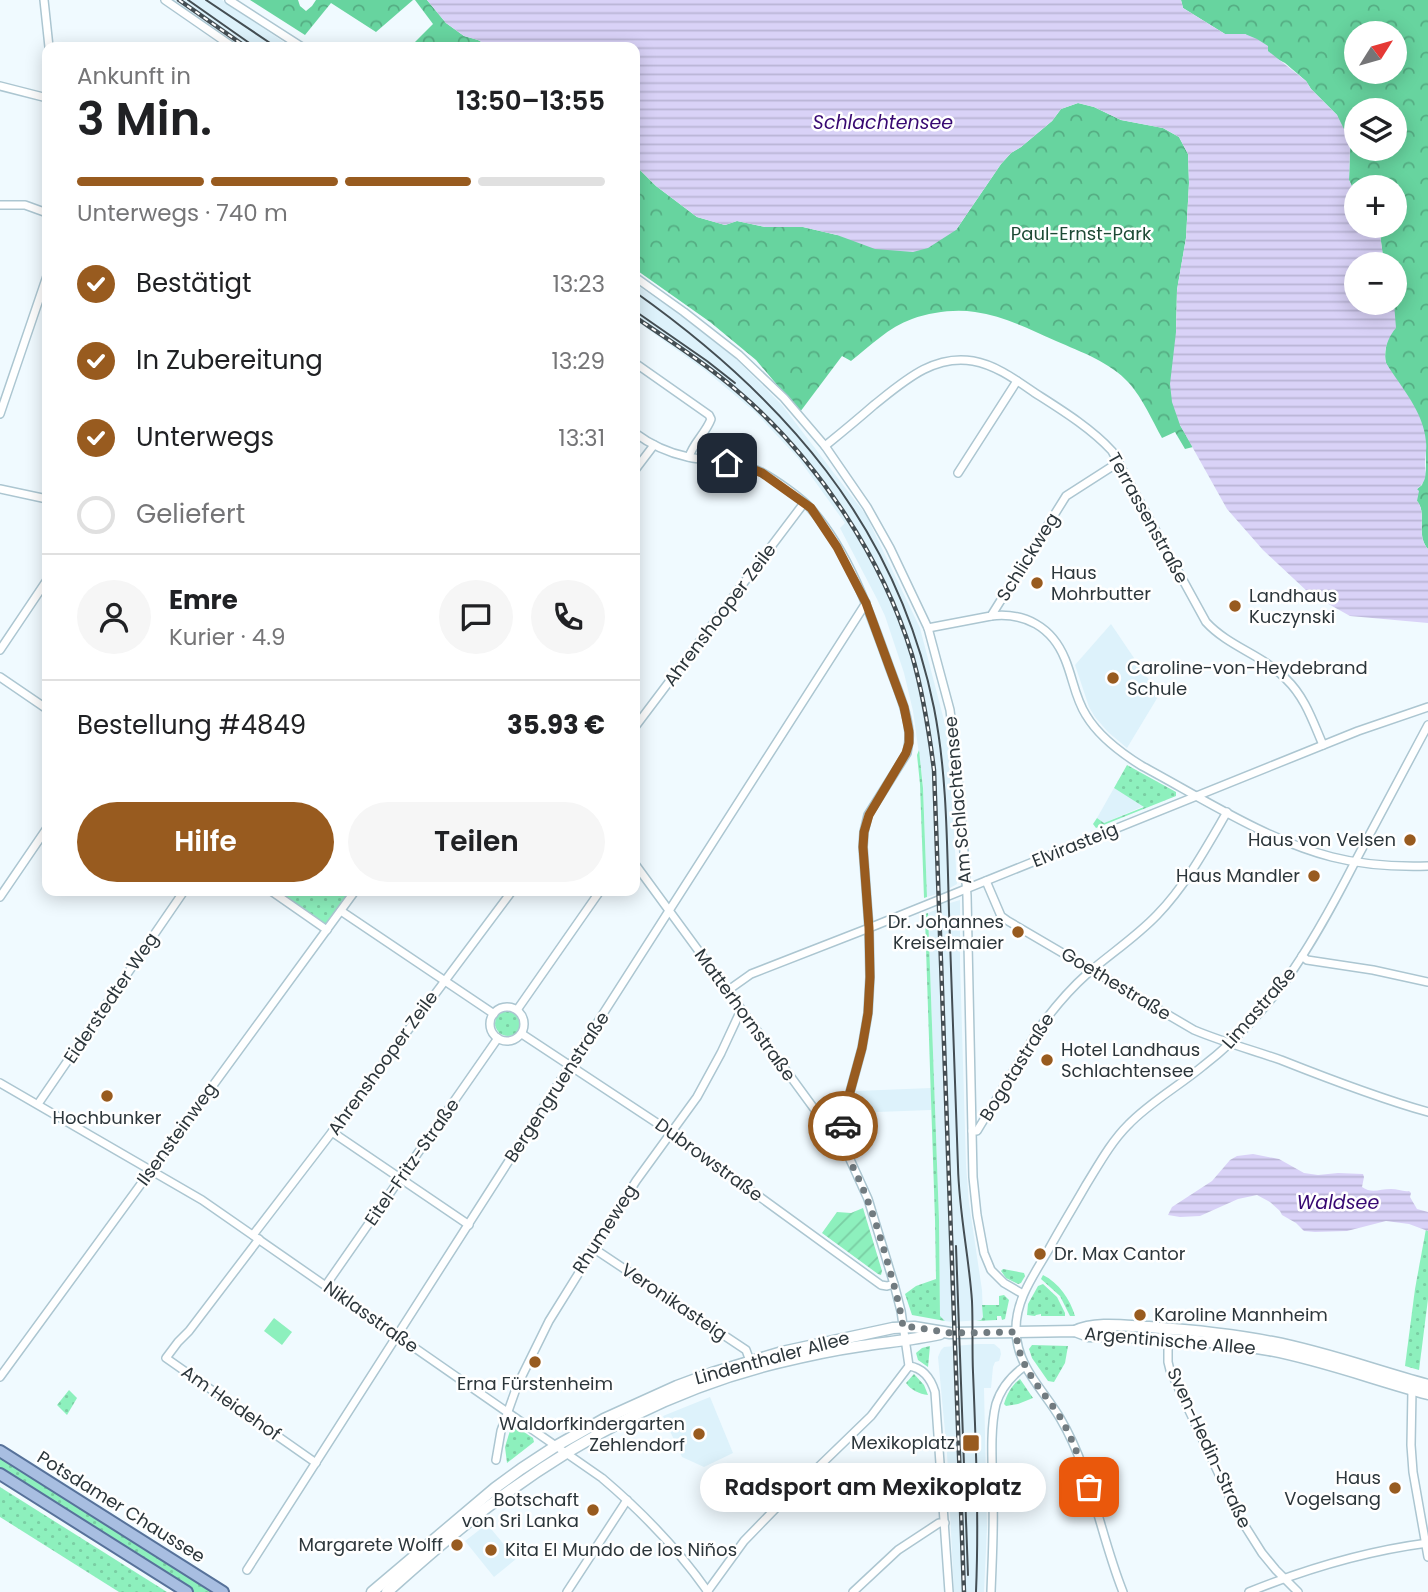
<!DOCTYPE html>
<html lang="de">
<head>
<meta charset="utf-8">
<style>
	:root { --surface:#fff; --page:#f6f6f6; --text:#202124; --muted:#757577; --line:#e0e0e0; --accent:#985b1f }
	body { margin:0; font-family:Poppins,sans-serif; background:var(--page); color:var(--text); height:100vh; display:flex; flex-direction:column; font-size:26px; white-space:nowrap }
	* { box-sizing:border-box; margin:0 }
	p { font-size:23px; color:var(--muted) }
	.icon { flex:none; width:38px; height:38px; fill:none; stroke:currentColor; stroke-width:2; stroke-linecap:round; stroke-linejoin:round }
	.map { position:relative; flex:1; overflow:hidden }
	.drawer { position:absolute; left:42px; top:42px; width:598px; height:854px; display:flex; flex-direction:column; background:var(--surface); border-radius:14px; box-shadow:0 4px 18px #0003 }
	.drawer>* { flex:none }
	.needle { width:46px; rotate:53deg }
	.controls { position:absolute; left:1344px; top:21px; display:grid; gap:14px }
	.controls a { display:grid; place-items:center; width:63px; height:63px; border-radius:50%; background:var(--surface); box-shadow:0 4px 18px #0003; font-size:35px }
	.pin { position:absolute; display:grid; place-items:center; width:60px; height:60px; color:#fff; margin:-30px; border-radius:14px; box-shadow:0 4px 10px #0006 }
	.courier { position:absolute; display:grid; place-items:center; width:70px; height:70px; margin:-35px; border:5px solid #985b1f; border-radius:50%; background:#fff; color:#222; box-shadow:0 2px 9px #0007 }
	.bubble { position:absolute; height:49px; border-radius:24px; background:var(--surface); box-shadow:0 4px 18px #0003; font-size:23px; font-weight:600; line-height:49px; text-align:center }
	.headline em { font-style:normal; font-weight:600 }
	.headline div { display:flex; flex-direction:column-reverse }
	.headline { display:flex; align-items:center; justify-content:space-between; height:119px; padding:0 35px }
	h1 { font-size:46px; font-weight:600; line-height:52px }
	.bar { display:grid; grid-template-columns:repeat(4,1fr); gap:10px 7px; align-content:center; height:84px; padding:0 35px }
	.bar i { height:9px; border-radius:5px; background:var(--line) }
	.bar .active { background:var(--accent) }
	.bar p { grid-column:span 4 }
	.line { display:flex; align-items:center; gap:18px; padding:0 35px; border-top:2px solid var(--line) }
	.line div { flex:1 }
	.round { display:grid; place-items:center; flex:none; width:74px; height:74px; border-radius:37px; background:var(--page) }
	ol { padding:0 35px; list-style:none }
	li { display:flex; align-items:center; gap:21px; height:77px }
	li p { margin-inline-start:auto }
	li .icon { padding:7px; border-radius:50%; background:var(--accent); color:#fff; stroke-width:4 }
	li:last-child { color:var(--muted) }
	li i { width:38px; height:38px; border:4px solid var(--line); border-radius:50% }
	.button { display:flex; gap:14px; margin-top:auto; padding:14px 35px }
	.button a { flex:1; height:80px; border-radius:42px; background:var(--accent); color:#fff; font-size:28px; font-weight:600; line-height:80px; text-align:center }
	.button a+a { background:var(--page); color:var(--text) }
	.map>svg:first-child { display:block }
</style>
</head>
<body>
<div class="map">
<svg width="1428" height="1592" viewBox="0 0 1428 1592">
	<defs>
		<pattern id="grass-dots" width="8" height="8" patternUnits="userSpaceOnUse" patternTransform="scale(1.75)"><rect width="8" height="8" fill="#8df0bd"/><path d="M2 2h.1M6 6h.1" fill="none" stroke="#7acea3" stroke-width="1.8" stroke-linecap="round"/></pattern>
		<pattern id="forest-crowns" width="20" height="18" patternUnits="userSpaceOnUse" patternTransform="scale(1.75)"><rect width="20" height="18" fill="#67d49f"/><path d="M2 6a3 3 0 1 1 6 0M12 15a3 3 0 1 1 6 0" fill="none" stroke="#55ad83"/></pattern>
		<pattern id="garden-furrows" width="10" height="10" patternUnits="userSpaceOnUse" patternTransform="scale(1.75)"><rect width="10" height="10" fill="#8df0bd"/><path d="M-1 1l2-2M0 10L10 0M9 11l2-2" fill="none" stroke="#7acea3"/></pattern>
		<pattern id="water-rules" width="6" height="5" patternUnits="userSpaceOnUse" patternTransform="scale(1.75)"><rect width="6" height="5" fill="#d9d2f7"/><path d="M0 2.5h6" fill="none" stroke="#bab5d5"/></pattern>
	</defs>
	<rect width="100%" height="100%" fill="#f0faff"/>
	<g fill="#ddf2fb">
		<path d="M170,0H222L291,47H241Z"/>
		<path d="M635,284L681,315L735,358L782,405L866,515L920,628L946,728L949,750L957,884L950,888V903L960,900V962L966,1165L969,1203L982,1290L983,1317L981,1320L952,1322L945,1321L940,1317L939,1220L928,913L938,909L937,894L927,897L923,783L913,711L904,673L885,616L877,599L840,528L845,523L798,458L755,412L706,371L635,320Z"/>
		<path d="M1111,624L1159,695L1127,748L1108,732L1095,717L1089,707L1075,665Z"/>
		<path d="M1114,788L1144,806L1104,823L1097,818Z"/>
		<path d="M931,1088V1110L850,1113L856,1091Z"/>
		<path d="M977,1344H994L1000,1349L1001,1354L999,1361L995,1362L993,1367L991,1388H984L987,1527L984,1592H954L947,1453L938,1357L941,1350L944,1347Z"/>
		<path d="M710,1397L733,1453L704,1467L682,1457L663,1416Z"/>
		<path d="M487,1524L516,1559L494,1577L465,1541Z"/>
	</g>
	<g fill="url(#grass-dots)">
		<path d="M919,750L923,788L927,897L924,898L920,784L917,755Z"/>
		<path d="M1127,765L1176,792V796L1096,828L1093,824L1097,818L1104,823L1144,807L1114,788Z"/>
		<path d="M275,891H350L351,892L327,924H325Z"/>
		<path d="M928,913L939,1220L940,1316L945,1321L912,1315L905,1294L916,1286L936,1279L935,1220L925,918L922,915Z"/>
		<circle cx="508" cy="1023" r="13"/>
		<path d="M1426,1229L1428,1231V1299L1419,1370L1405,1366L1415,1289Z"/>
		<path d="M1003,1269L1024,1273L1025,1276L1021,1283L1018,1284L1006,1278L1001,1271Z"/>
		<path d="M1043,1275C1059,1283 1070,1299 1075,1316H1070L1060,1296L1041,1279Z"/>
		<path d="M1043,1284L1057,1297L1065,1313V1316H1041V1314L1036,1315L1035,1316L1027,1315L1028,1304L1038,1286Z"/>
		<path d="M1004,1295L1009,1300L1005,1319L1002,1320L1001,1316H997V1320L976,1321L981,1320L983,1317L982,1305H999V1296Z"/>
		<path d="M1032,1345L1068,1346L1065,1363L1054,1382L1048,1381L1032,1358L1029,1349Z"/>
		<path d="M930,1346L928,1367L918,1360L916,1353L922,1348Z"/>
		<path d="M914,1374L924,1385L928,1395C919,1394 911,1390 906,1383Z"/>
		<path d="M1020,1379L1033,1398L1018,1404L1006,1406L1004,1404C1007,1394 1012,1385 1020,1379Z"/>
		<path d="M69,1390L77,1398L67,1415L57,1405Z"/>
		<path d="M512,1424L533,1438L534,1442L507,1463L505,1447Z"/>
		<path d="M0,1455L217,1592H192L0,1471Z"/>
		<path d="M0,1487L167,1592H119L0,1517Z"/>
	</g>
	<g fill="url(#forest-crowns)" fill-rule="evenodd">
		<path d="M250,0H298L300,6L306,11L312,6L316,0H413L376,32L331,3L305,35Z"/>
		<path d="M415,0H427L446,23L464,36L478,40L490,47H410L433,24Z"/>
		<path d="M1181,0H1428V549C1415,535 1428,514 1417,501V489L1422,485L1426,470V443L1386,363C1382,350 1393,324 1394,308C1395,295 1395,279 1395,264H1384L1380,234L1374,226H1395V187H1356V211L1351,200L1354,191L1349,180L1350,148L1337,115L1311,89L1306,81L1285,63L1275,58L1245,34H1225L1183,8ZM1356,33H1395V72H1356ZM1356,110H1395V149H1356Z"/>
		<path d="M1078,103L1094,107L1121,120L1163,128L1179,137L1188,154L1189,183L1186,238L1177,290L1176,332L1180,425L1193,447L1185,449L1175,432L1162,438C1152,420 1143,399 1129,383C1110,362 1081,352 1056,341C1029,329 1004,316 975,312C955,309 932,312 912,319C889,327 870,346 851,361L842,356L800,412L756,360L710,322L635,269V165L656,186L697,217L725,225L737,221L765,227H803L837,235L956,230L1001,164L1011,153L1021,147L1052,121L1061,109Z"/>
	</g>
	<path fill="url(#garden-furrows)" d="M863,1208L882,1271L881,1275L878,1274L822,1233L837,1212L851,1213Z"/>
	<path fill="#8df0bd" d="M274,1318L292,1332L282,1345L264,1331Z"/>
	<g fill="url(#water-rules)">
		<path d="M427,0H1181L1183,8L1225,34H1245L1257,39L1268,46V51L1306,81L1311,89L1337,115L1346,133L1350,148L1349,180L1354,191L1351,200L1356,211V226H1374L1380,234L1384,264H1356V303H1394L1396,328C1388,337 1383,351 1386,363C1401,387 1424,412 1426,442C1427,449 1425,457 1425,464C1426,475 1427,481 1417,489L1419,491L1417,501C1428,514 1415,535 1428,549V623L1350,616L1309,593L1263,550L1227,509L1180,425L1172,402L1170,384L1176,332L1177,290L1186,238L1189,183L1188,154L1179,137L1163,128L1121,120L1094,107L1078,103L1061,109L1052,121L1021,147L1011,153L1001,164L956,230L928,248L913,252L875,249L837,235L803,227H765L737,221L725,225L697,217L656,186L635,165V47H490L478,40L464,36L446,23Z"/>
		<path d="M1253,1154L1279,1159L1304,1173L1318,1175L1338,1173L1363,1174L1364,1177L1362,1187C1372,1194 1379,1189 1391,1189C1398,1189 1403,1192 1409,1191L1411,1193L1410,1197L1417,1209L1428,1212V1231L1409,1224L1386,1221L1347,1231L1315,1232L1304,1231L1296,1223L1282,1215L1280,1211L1270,1202L1257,1195L1238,1199L1200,1216L1180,1217L1168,1215L1172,1207L1212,1181L1230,1160L1237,1156Z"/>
	</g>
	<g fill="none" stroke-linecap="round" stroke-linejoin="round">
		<g stroke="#acc6d1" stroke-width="10">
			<g id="street">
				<path d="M44,0L49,47"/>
				<path d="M165,0L233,47"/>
				<path d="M229,0L302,47"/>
				<path d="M0,86L47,98"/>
				<path d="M0,205H25L47,213"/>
				<path d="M635,277L684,312L739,355L784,398L825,446L867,507L890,548L928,628L950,710L960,795L967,896L972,1131L973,1177L977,1215L984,1253L991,1270L1004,1283L1023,1294"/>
				<path d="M635,363L709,415L711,419C706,433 693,443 689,457"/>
				<path d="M0,414L47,276"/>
				<path d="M635,433C651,445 669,453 688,457C712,462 738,461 761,472C774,479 802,498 812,510C850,554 870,613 889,666C897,688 907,710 909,732C910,740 908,746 907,753L868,815L864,832L863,847L869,928L870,977L868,1013L862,1048L847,1103L843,1124L842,1128L834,1134"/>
				<path d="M825,446C841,433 858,419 874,405C903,382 933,354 973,361C996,365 1016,380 1035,393C1060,409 1091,428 1112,451L1206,622C1229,647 1263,655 1286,679C1305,697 1313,722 1323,745"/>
				<path d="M635,470L654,445"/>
				<path d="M958,473L1017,381"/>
				<path d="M0,489L47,499"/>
				<path d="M991,616C1025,612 1052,627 1065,659C1073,678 1075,698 1086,715C1099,737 1121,753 1142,766C1200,797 1268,841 1332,857C1363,865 1396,867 1428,866"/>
				<path d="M928,628L991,616L1066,496L1119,462"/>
				<path d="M0,650L47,580"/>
				<path d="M0,677L47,709"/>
				<path d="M635,727L804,503"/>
				<path d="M635,864L848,1155L868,1199L894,1284L901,1311L909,1366L871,1416L776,1508L744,1541L707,1592"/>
				<path d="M986,881L1001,916L1008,921L1194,1030C1223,1042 1252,1050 1281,1060C1329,1079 1378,1098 1428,1112"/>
				<path d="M271,891L327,930"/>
				<path d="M0,897L47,828"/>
				<path d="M341,911L494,1014"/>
				<path d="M1302,956L1307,960L1373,970L1428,982"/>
				<path d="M727,991L751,974L869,928L1358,731L1428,707"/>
				<circle cx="507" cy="1024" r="17"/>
				<path d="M517,1010L600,891"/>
				<path d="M522,1034L672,1133L881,1285L887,1286L894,1284"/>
				<path d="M0,1083L202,1200L602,1478C642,1512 678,1549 708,1592"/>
				<path d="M38,1104L184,891"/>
				<path d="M972,1131H977L1040,1027C1054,1008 1069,990 1087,974C1110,954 1136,937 1157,915C1186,885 1206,848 1227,812"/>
				<path d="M332,1132L469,1225"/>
				<path d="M253,1235L332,1132L512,891"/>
				<path d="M259,1239L189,1331L178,1342L166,1358L316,1463"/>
				<path d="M593,1248L746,1350L750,1361"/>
				<path d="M326,1285L498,1038"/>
				<path d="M1168,1336V1362L1170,1370L1238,1515L1262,1553L1276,1570L1298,1592"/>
				<path d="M909,1366C923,1368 931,1379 935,1392L949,1592"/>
				<path d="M0,1377L355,891"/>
				<path d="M1412,1390L1411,1445L1413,1472L1428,1557"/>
				<path d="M496,1460L501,1431L517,1386L549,1321L636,1181L697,1097L721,1053L741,1010"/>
				<path d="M247,1570L866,603"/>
				<path d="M567,1592L627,1500"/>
				<path d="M853,1592L898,1550L939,1523H945"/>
				<path d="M991,1592C992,1562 994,1531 993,1501C993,1471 989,1433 996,1404C1001,1388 1011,1376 1025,1366"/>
				<path d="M1123,1592C1100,1535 1092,1472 1060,1418C1043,1389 1017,1367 1016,1331C1015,1300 1034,1275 1049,1249C1061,1227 1074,1206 1086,1185C1099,1164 1111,1142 1128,1125C1150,1102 1179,1086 1203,1066C1233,1043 1261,1013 1284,983C1312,944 1334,903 1356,860C1380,815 1404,770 1428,725"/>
				<path d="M1249,1592C1306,1569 1366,1551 1428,1543"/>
			</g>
		</g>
		<g stroke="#acc6d1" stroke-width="13">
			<g id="secondary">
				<path d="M1075,1331C1095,1321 1127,1326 1149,1327C1190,1330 1231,1334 1272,1342C1325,1352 1376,1371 1428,1385"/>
				<path d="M372,1592L495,1488L521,1469L556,1446L604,1419L677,1386L712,1373L782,1352L893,1328L914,1327L950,1333L1075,1331L1088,1336C1149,1338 1209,1339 1269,1350C1323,1360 1375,1380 1428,1394"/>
				<path d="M387,1592C422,1561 456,1530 493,1503C578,1439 674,1388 777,1363C805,1356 833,1350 861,1346C887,1342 913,1340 940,1334"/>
			</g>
		</g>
		<g stroke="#57729a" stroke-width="14">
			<g id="primary">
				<path d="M0,1451L223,1592"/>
				<path d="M0,1474L187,1592"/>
			</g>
		</g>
		<use href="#street" stroke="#fff" stroke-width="7"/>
		<use href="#secondary" stroke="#fff" stroke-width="10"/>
		<use href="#primary" stroke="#a8bee1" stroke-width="10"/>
		<g stroke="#444e53" stroke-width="2">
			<path d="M188,0L255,47"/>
			<path d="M206,0L276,47"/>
			<path d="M635,292C783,397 897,525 934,708C947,774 947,844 949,912C952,997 955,1082 958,1167C959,1212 969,1257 972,1301C973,1325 972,1349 973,1372C976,1446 979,1519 976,1592"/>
			<path d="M635,311L707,361L735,383"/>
			<path d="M956,1246L968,1575"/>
		</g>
		<g stroke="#444e53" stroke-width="4.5">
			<g id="rail">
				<path d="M179,0L246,47"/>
				<path d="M635,317C672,342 709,366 742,395C818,461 883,559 912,655C923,693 929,731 934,770L964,1592"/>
			</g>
		</g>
		<use href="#rail" stroke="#fff" stroke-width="2" stroke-dasharray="5" stroke-linecap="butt"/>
	</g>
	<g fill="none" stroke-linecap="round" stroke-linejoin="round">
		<path stroke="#717b80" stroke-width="7" stroke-dasharray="0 12.6" d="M843,1126L834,1135C861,1174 875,1218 888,1264C894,1285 900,1306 903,1327H914L950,1333L1016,1332C1019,1370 1041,1387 1060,1417C1073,1439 1081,1463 1089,1487"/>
		<path stroke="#985b1f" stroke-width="9" d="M727,463L742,465L762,473L811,508L837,547L866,603L904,707L909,732V743L906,753L869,815L864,832L863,847L869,928L870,977L868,1013L862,1048L847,1103L843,1126"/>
	</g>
	<g fill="#985b1f" stroke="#fff" stroke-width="2.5">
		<circle cx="1037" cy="583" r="7"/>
		<circle cx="1235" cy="606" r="7"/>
		<circle cx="1113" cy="678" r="7"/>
		<circle cx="1410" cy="840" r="7"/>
		<circle cx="1314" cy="876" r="7"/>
		<circle cx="1018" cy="932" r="7"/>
		<circle cx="1047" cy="1060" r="7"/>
		<circle cx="107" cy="1096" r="7"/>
		<circle cx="1040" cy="1254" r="7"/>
		<circle cx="1140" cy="1315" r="7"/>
		<circle cx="535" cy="1362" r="7"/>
		<circle cx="699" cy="1434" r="7"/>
		<rect x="962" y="1434" width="18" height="18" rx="3.5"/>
		<circle cx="1395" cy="1488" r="7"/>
		<circle cx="593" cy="1510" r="7"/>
		<circle cx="457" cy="1545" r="7"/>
		<circle cx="491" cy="1550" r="7"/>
	</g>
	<g text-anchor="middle" stroke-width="5" stroke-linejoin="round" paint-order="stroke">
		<g font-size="18" fill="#1d4a35" stroke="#fff">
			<text x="1081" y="240">Paul-Ernst-Park</text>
		</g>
		<g font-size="18" fill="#2c363b" stroke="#fff">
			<text transform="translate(1148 518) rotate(61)" y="6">Terrassenstraße</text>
			<text transform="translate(1028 557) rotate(-58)" y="6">Schlickweg</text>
			<text transform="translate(720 615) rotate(-53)" y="6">Ahrenshooper Zeile</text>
			<text transform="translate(958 800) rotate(-95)" y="6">Am Schlachtensee</text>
			<text transform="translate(1075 845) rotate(-22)" y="6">Elvirasteig</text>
			<text transform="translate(1116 984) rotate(31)" y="6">Goethestraße</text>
			<text transform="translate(111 998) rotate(-56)" y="6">Eiderstedter Weg</text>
			<text transform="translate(1259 1008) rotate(-49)" y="6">Limastraße</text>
			<text transform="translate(745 1015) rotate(54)" y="6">Matterhornstraße</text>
			<text transform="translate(383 1063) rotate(-54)" y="6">Ahrenshooper Zeile</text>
			<text transform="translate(1017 1067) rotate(-58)" y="6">Bogotastraße</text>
			<text transform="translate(557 1087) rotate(-57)" y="6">Bergengruenstraße</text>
			<text transform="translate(177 1134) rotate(-54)" y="6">Ilsensteinweg</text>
			<text transform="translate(709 1160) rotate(36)" y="6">Dubrowstraße</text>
			<text transform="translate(412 1162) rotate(-55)" y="6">Eitel-Fritz-Straße</text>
			<text transform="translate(605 1229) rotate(-57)" y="6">Rhumeweg</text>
			<text transform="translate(674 1302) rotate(34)" y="6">Veronikasteig</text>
			<text transform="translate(371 1317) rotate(35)" y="6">Niklasstraße</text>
			<text transform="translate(1170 1341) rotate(5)" y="6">Argentinische Allee</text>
			<text transform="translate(772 1358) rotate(-15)" y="6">Lindenthaler Allee</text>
			<text transform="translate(231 1403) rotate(35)" y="6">Am Heidehof</text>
			<text transform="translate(1209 1448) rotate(65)" y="6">Sven-Hedin-Straße</text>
			<text transform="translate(121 1507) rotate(32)" y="6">Potsdamer Chaussee</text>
		</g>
		<g font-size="18" fill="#2c363b" stroke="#fff" text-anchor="end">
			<text x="1051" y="579" text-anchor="start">Haus<tspan x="1051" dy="21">Mohrbutter</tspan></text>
			<text x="1249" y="602" text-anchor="start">Landhaus<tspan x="1249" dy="21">Kuczynski</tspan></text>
			<text x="1127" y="674" text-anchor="start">Caroline-von-Heydebrand<tspan x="1127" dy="21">Schule</tspan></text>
			<text x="1396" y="846">Haus von Velsen</text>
			<text x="1300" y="882">Haus Mandler</text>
			<text x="1004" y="928">Dr. Johannes<tspan x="1004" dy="21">Kreiselmaier</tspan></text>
			<text x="1061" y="1056" text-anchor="start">Hotel Landhaus<tspan x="1061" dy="21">Schlachtensee</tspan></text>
			<text x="107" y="1124" text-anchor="middle">Hochbunker</text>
			<text x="1054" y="1260" text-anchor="start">Dr. Max Cantor</text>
			<text x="1154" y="1321" text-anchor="start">Karoline Mannheim</text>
			<text x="535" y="1390" text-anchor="middle">Erna Fürstenheim</text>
			<text x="685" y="1430">Waldorfkindergarten<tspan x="685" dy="21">Zehlendorf</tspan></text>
			<text x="955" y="1449">Mexikoplatz</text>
			<text x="1381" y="1484">Haus<tspan x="1381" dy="21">Vogelsang</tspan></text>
			<text x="579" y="1506">Botschaft<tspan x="579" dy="21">von Sri Lanka</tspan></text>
			<text x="443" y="1551">Margarete Wolff</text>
			<text x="505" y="1556" text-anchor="start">Kita El Mundo de los Niños</text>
		</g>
		<g font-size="19" font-style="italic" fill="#370872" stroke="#fff">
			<text x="883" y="129">Schlachtensee</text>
			<text x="1338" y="1209">Waldsee</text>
		</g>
	</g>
</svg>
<div class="controls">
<a><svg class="needle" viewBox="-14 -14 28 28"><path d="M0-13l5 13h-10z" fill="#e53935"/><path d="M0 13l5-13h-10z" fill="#757577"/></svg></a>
<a><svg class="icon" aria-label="layers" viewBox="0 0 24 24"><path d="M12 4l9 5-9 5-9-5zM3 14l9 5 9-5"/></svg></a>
<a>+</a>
<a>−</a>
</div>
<div class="pin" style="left:1089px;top:1487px;background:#ea580c"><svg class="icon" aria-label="bag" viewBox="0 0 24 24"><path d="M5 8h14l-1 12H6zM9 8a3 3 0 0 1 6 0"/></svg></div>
<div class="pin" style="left:727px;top:463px;background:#1f2937"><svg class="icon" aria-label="home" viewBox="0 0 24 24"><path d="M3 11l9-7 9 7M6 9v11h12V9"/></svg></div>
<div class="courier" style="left:843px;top:1126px"><svg class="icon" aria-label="car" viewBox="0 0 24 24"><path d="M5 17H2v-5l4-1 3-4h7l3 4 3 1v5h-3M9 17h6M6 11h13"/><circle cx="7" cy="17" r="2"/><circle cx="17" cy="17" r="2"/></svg></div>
<div class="bubble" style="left:700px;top:1463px;width:346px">Radsport am Mexikoplatz</div>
<section class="drawer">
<div class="headline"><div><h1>3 Min.</h1><p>Ankunft in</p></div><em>13:50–13:55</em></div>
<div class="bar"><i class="active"></i><i class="active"></i><i class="active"></i><i></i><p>Unterwegs · 740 m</p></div>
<ol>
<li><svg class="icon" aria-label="check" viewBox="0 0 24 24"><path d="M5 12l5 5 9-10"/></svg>Bestätigt<p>13:23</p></li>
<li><svg class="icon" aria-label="check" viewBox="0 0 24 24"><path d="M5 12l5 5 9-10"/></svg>In Zubereitung<p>13:29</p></li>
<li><svg class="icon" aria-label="check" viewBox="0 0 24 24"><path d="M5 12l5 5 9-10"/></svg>Unterwegs<p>13:31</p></li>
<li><i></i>Geliefert</li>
</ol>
<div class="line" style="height:126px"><a class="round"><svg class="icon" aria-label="person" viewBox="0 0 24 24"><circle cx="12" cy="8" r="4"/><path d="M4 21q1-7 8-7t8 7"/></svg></a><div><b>Emre</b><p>Kurier · 4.9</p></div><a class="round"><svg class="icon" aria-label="chat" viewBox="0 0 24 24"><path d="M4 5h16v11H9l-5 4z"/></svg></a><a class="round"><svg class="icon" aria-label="phone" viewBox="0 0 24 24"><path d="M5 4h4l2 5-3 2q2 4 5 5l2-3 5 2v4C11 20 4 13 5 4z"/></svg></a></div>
<div class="line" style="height:91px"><div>Bestellung #4849</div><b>35.93 €</b></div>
<div class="button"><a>Hilfe</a><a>Teilen</a></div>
</section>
</div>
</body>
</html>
